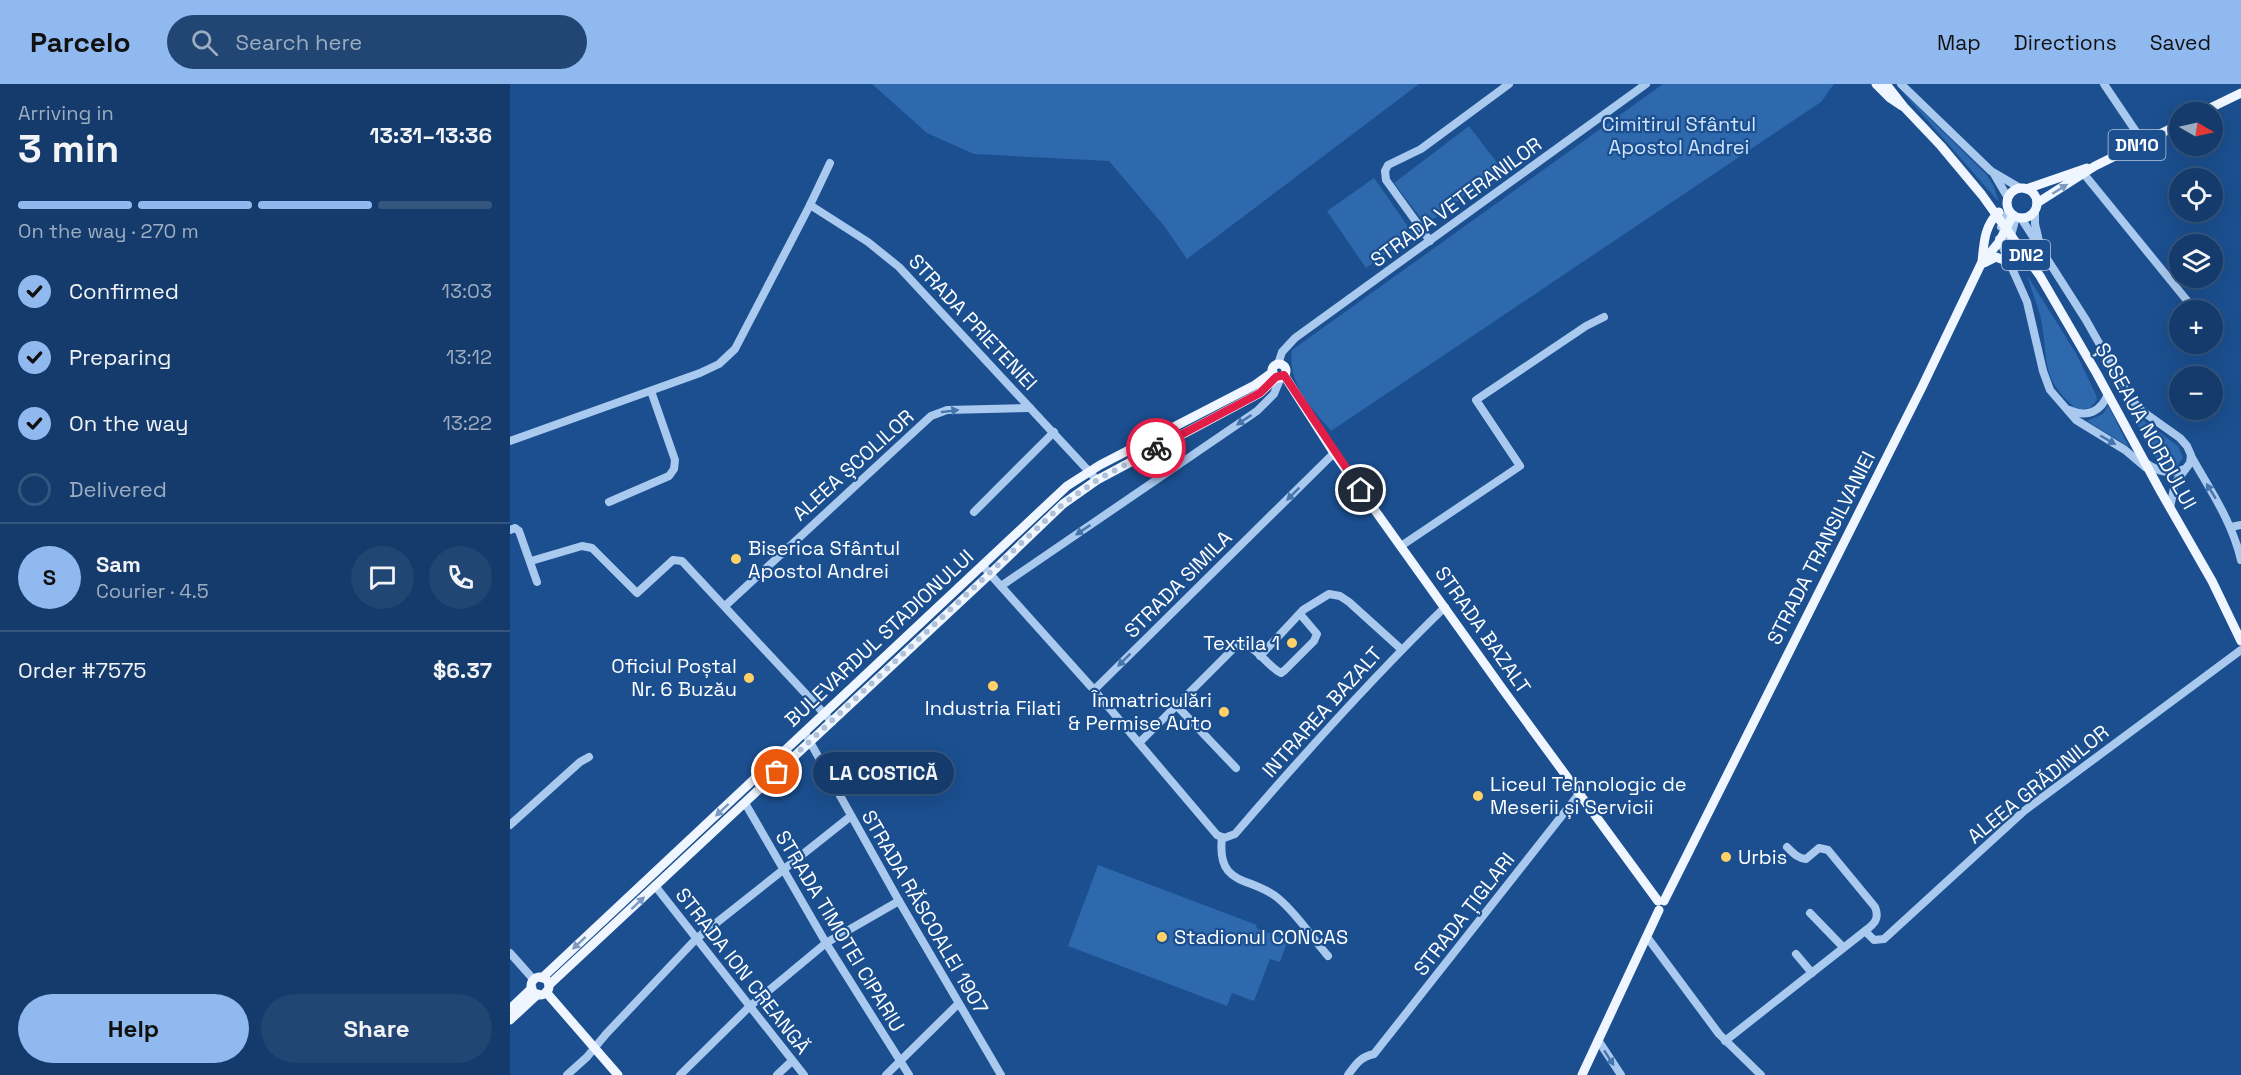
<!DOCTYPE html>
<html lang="en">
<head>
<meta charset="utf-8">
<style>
	:root { --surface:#143b6b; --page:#214673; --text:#f1f3f6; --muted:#9dadc1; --line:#33557e; --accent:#90b9f0 }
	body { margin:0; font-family:"Space Grotesk",sans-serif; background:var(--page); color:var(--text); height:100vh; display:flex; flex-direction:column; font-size:22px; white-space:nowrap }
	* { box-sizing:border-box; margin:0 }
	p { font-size:20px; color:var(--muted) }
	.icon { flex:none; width:33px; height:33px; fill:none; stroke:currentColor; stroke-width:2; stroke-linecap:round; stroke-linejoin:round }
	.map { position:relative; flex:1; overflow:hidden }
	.details { display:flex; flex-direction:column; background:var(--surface); width:510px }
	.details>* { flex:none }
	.needle { width:39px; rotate:99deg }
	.buttons { position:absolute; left:1659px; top:18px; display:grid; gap:12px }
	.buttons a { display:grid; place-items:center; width:54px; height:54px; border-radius:50%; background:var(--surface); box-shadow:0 6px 24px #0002,0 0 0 2px var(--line); font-size:30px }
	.pin { position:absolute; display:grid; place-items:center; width:51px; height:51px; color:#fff; margin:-26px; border:3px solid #fff; border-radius:50%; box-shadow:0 2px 6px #0007 }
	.courier { position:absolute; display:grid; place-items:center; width:60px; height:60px; margin:-30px; border:4px solid #e11d48; border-radius:50%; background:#fff; color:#222; box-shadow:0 2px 8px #0007 }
	.bubble { position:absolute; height:42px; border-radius:21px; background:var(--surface); box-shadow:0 6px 24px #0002,0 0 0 2px var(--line); font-size:20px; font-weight:800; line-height:42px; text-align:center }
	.overview em { font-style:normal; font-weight:800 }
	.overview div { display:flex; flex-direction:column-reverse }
	.overview { display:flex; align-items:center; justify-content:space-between; height:102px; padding:0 18px }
	h1 { font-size:39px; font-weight:800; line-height:45px }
	.bar { display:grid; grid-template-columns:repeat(4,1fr); gap:9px 6px; align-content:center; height:72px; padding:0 18px }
	.bar i { height:8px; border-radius:4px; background:var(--line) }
	.bar .active { background:var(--accent) }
	.bar p { grid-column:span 4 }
	.line { display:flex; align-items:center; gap:15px; padding:0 18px; border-top:2px solid var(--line) }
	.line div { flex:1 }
	.round { display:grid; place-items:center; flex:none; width:63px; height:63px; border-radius:32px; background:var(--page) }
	ol { padding:0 18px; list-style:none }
	li { display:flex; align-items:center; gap:18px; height:66px }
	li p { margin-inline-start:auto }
	li .icon { padding:6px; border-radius:50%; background:var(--accent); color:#111; stroke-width:4 }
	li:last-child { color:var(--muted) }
	li i { width:33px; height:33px; border:3px solid var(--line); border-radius:50% }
	.button { display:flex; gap:12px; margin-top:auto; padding:12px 18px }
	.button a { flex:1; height:69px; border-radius:36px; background:var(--accent); color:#111; font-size:24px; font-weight:800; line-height:69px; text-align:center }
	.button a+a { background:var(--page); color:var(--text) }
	header { display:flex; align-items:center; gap:36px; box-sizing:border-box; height:84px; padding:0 30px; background:var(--accent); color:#111 }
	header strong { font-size:28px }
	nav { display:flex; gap:33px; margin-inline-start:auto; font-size:21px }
	.search { width:420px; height:54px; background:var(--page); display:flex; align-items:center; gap:15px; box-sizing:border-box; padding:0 21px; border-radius:33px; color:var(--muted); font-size:22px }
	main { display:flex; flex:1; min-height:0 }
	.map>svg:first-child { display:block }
</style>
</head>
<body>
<header>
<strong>Parcelo</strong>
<div class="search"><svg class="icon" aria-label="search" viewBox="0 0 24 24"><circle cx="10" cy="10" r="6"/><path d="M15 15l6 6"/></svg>Search here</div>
<nav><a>Map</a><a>Directions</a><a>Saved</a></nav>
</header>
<main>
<section class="details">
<div class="overview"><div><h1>3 min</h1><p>Arriving in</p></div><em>13:31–13:36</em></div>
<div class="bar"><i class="active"></i><i class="active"></i><i class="active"></i><i></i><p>On the way · 270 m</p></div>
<ol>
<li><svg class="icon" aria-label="check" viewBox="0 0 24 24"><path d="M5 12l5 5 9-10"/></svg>Confirmed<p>13:03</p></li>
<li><svg class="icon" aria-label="check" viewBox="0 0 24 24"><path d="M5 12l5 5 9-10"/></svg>Preparing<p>13:12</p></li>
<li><svg class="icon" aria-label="check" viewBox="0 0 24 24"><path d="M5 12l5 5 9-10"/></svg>On the way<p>13:22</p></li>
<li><i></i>Delivered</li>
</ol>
<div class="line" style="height:108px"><b class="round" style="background:var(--accent);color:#111">S</b><div><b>Sam</b><p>Courier · 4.5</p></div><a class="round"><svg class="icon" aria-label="chat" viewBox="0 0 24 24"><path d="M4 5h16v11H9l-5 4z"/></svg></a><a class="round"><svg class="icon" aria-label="phone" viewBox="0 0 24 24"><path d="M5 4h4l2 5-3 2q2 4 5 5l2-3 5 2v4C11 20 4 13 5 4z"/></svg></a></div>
<div class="line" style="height:78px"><div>Order #7575</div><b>$6.37</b></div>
<div class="button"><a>Help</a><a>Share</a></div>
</section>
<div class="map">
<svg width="1731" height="991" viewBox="0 0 1731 991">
	<rect width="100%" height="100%" fill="#1b4f8f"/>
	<g fill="#2e69ad">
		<path d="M362,0H909L677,175L655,143L599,77L464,70L417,49Z"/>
		<path d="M1153,0H1324L1311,18L821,347C801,323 777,299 782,266Z"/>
		<path d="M1389,4L1477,91L1483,101L1489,118Z"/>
		<path d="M959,42L991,84L916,141L884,99Z"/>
		<path d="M864,94L904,151L856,184L817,127Z"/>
		<path d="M1517,191L1567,271L1586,311L1587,316L1580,324L1568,326L1564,323C1529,292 1539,275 1531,235C1527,220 1521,205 1517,191Z"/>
		<path d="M1598,321L1619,363L1577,337L1593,330Z"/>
		<path d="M1622,328L1668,362L1673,374L1666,383C1644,386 1630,345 1622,328Z"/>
		<path d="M588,781L747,841L746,844L778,856L770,878L760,875L744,917L722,909L717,922L558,862Z"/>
	</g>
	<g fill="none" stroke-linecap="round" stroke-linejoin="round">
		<g stroke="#a9c9ee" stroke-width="8">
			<path d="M1391,0L1481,87L1510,104"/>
			<path d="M1594,0L1633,58"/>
			<path d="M1484,90L1498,114"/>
			<path d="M1574,90L1679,219"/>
			<path d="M300,121L358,158L389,183L587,396"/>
			<path d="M1525,126V140L1529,157"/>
			<path d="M1511,134L1576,236L1620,314L1632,327L1670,354L1677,362L1681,371L1680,379L1665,399L1660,424"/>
			<path d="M1491,143L1499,126"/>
			<path d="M1489,155L1517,218L1533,287L1540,306L1566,336L1615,366L1635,383"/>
			<path d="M920,157L876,96L875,87L878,81L911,65L999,0"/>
			<path d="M1499,176V159L1506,133"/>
			<path d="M768,280L772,268L785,254L1136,0"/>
			<path d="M1559,326C1577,334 1591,328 1598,310"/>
			<path d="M0,357L190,289L209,280L225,265L300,121L320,79"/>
			<path d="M1681,372C1700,406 1722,437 1731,476"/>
			<path d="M1636,379C1648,388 1661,391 1675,385"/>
			<path d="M99,418L159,392L164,385L165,376L141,307"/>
			<path d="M464,428L544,348"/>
			<path d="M1721,443L1731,441"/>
			<path d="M0,446L5,444L9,447L27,498"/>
			<path d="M891,462L1010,382L966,316L1076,242L1094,233"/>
			<path d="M21,477L72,462L82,464L127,509L163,476L172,477L322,638"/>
			<path d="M472,481L584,606L707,751L714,754L725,750C792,672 861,595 935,523"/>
			<path d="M491,502L747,327L764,310L771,293"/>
			<path d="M215,522L421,332L437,326L520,324"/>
			<path d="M750,572L793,526L819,510L830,512L839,518L891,565"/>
			<path d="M584,606L824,369"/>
			<path d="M666,621L726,684"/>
			<path d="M295,649L389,817L491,991"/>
			<path d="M629,659L726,562C743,555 757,583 771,589L775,586L804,557L807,550L790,530"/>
			<path d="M235,719L316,859L399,991"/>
			<path d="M0,741L70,678L79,673"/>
			<path d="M712,753C706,805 742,791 769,815C788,831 802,854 818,872"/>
			<path d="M146,803L294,991"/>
			<path d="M1300,829L1333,863"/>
			<path d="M1355,847L1364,856L1374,855L1514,727L1731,566"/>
			<path d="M1137,853L1209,950L1251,991"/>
			<path d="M0,869L24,896"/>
			<path d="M1286,870L1302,889"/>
			<path d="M1088,956L1111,991"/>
			<path d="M1215,957L1355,847C1364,840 1370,835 1365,823L1318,766L1309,764L1296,775C1287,774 1283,769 1277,763"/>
			<path d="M57,991L77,973L96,950L186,855L341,732"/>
			<path d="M170,991L239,923L316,859L389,817"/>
			<path d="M267,991L282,977"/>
			<path d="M376,991L448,920"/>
			<path d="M838,991C846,980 850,973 864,970L1069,710"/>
		</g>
		<g stroke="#f0f6ff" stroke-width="9">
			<path d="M1366,0L1380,14L1392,22"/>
			<path d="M1376,0L1394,23L1431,62L1472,111L1530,192L1587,290L1651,408L1702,497L1731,557"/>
			<path d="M1692,28L1731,9"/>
			<circle cx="1512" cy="119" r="15"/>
			<path d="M1516,105L1577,84"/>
			<path d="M1527,119L1585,82L1670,40"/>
			<path d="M1472,178C1474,159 1474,142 1489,128"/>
			<path d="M1474,179L1486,173L1499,178"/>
			<circle cx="769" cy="287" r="7"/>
			<path d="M774,291L824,369L994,607L1148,817"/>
			<path d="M1154,817L1412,303L1471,180L1489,158L1503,131"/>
			<circle cx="30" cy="902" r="9"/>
			<path d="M32,894L557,402L590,381L745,301L763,288"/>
			<path d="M39,901L480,490L553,420L587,396L750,309L767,293"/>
			<path d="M36,908L108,991"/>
			<path d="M0,925L22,904"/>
			<path d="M0,936L28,910"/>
			<path d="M1072,991L1149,826"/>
		</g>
	</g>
	<defs><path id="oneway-solid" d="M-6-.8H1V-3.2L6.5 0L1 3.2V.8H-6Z" transform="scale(1.5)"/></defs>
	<g fill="#7b9ac1">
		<use href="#oneway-solid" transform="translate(1550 105) rotate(-32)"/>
		<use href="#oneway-solid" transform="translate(212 726) rotate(137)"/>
		<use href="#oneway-solid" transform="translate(128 819) rotate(-43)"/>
		<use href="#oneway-solid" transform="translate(69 859) rotate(137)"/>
	</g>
	<g fill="#4674ac">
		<use href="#oneway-solid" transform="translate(440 327) rotate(-7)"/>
		<use href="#oneway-solid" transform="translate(734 336) rotate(146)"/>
		<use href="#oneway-solid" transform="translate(1598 356) rotate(30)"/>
		<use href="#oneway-solid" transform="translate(1701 407) rotate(-122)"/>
		<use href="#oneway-solid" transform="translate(783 410) rotate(135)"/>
		<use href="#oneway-solid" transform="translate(573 446) rotate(146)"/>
		<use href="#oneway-solid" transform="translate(614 576) rotate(135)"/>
		<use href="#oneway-solid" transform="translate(1099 974) rotate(57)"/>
	</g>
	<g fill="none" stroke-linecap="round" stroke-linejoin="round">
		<path stroke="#afc1d8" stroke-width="6" stroke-dasharray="0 10.8" d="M267,688L553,420L587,396L646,364"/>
		<path stroke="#e11d48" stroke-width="8" d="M646,364L750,309L766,293L774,291L851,406"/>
	</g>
	<g fill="#ffd166" stroke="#1b4f8f" stroke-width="2">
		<circle cx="226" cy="475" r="6"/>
		<circle cx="782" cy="559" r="6"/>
		<circle cx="239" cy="594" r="6"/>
		<circle cx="483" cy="602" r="6"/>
		<circle cx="714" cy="628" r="6"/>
		<circle cx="968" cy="712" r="6"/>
		<circle cx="1216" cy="773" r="6"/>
		<circle cx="652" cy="853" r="6"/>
	</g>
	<g text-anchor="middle" stroke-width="4.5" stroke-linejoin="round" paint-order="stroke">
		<g fill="#1b4f8f" stroke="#bbcadd" stroke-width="1.5">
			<rect x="1598.5" y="46" width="57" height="30" rx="4.5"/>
			<rect x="1492" y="156" width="48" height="30" rx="4.5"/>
		</g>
		<g font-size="18" font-weight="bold" fill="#fff">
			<text x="1627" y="67">DN10</text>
			<text x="1516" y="177">DN2</text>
		</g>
		<g font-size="20" fill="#cfe3fa" stroke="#1b4f8f">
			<text x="1169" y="47">Cimitirul Sfântul<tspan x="1169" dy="23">Apostol Andrei</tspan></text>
		</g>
		<g font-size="20" fill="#fff" stroke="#1b4f8f">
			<text transform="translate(946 118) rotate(-36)" y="7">STRADA VETERANILOR</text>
			<text transform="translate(463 238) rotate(47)" y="7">STRADA PRIETENIEI</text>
			<text transform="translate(1636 342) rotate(61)" y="7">ȘOSEAUA NORDULUI</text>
			<text transform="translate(343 381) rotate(-42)" y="7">ALEEA ȘCOLILOR</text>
			<text transform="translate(1311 464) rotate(-63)" y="7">STRADA TRANSILVANIEI</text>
			<text transform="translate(668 500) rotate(-45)" y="7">STRADA SIMILA</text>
			<text transform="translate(973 546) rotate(55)" y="7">STRADA BAZALT</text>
			<text transform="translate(369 554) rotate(-43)" y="7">BULEVARDUL STADIONULUI</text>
			<text transform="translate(812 628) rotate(-48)" y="7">INTRAREA BAZALT</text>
			<text transform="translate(1528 700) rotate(-39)" y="7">ALEEA GRĂDINILOR</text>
			<text transform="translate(415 828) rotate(60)" y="7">STRADA RĂSCOALEI 1907</text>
			<text transform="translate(954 830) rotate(-52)" y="7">STRADA ȚIGLARI</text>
			<text transform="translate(330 847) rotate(59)" y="7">STRADA TIMOTEI CIPARIU</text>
			<text transform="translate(233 887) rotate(52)" y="7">STRADA ION CREANGĂ</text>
		</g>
		<g font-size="20" fill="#fff" stroke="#1b4f8f" text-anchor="start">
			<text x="238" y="471">Biserica Sfântul<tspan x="238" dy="23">Apostol Andrei</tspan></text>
			<text x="770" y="566" text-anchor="end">Textila 1</text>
			<text x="227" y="589" text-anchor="end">Oficiul Poștal<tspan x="227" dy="23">Nr. 6 Buzău</tspan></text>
			<text x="702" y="623" text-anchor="end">Înmatriculări<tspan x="702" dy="23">&amp; Permise Auto</tspan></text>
			<text x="483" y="631" text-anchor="middle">Industria Filati</text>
			<text x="980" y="707">Liceul Tehnologic de<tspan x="980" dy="23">Meserii și Servicii</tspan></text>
			<text x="1228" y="780">Urbis</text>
			<text x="664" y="860">Stadionul CONCAS</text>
		</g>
	</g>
</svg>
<div class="buttons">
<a><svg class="needle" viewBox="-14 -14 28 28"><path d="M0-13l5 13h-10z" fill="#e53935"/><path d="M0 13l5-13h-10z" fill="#9dadc1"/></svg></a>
<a><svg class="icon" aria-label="locate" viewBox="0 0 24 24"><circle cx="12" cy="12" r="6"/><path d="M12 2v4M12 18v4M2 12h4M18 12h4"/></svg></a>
<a><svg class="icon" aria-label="layers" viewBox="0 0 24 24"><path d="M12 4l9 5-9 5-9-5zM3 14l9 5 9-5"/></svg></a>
<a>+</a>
<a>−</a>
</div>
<div class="pin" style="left:267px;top:688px;background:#ea580c"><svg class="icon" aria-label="bag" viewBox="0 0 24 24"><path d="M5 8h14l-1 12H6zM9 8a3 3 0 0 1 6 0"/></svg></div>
<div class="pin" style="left:851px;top:406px;background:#1f2937"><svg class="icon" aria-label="home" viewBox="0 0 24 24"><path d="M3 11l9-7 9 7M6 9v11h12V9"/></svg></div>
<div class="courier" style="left:646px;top:364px"><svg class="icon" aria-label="bike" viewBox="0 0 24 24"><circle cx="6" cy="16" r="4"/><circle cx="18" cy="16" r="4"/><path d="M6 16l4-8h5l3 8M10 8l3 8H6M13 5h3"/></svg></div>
<div class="bubble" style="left:303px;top:668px;width:141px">LA COSTICĂ</div>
</div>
</main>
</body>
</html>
